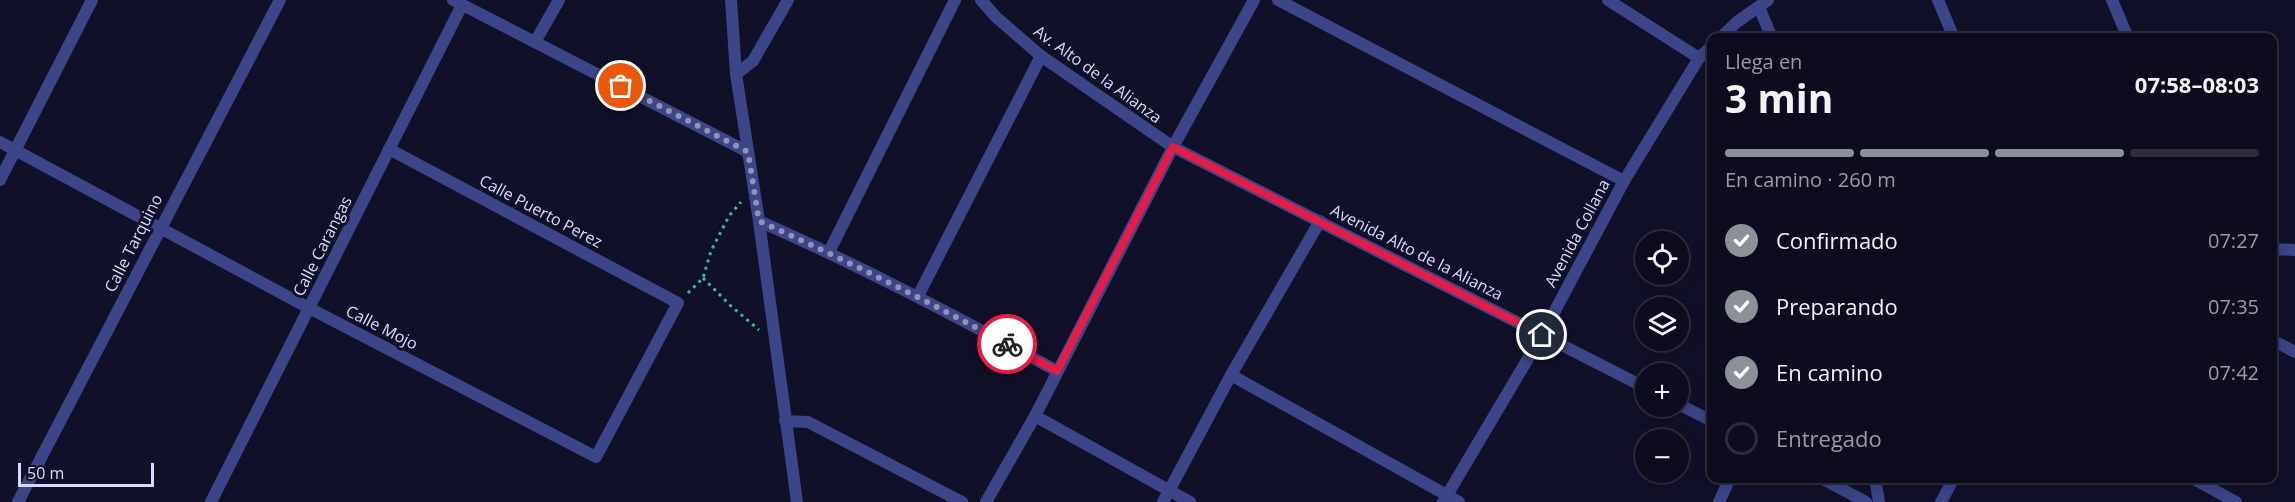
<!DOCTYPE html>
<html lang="es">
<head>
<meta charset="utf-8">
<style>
	:root { --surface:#0d0c1f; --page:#1b1a2c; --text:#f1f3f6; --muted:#9a9ba4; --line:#2d2c3d; --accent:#8c9099 }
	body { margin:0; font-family:"Open Sans",sans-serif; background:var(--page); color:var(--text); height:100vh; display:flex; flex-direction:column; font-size:22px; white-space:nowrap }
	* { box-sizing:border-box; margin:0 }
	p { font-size:20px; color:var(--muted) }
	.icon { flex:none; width:33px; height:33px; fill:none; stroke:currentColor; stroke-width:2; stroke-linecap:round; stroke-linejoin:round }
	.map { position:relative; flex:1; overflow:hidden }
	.drawer { position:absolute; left:1707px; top:33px; width:570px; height:450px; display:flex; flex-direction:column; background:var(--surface); border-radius:12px; box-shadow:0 3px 15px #0003,0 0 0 2px var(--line) }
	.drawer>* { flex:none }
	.buttons { position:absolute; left:1635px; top:231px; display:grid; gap:12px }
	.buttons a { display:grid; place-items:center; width:54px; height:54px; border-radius:50%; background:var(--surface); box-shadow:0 3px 15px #0003,0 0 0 2px var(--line); font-size:30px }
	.scale { position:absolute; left:18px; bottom:15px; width:136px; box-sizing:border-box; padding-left:6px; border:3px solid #d8daff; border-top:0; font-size:16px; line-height:21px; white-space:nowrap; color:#d8daff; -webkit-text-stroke:4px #111029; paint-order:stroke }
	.pin { position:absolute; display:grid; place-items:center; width:51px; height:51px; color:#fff; margin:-26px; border:3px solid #fff; border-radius:50%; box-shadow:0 2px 6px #0007 }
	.courier { position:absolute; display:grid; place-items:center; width:60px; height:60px; margin:-30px; border:4px solid #e11d48; border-radius:50%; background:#fff; color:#222; box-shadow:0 2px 8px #0007 }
	.headline em { font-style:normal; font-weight:700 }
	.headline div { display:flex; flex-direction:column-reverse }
	.headline { display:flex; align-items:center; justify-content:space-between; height:102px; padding:0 18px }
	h1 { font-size:39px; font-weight:700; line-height:45px }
	.bar { display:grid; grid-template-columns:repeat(4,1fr); gap:9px 6px; align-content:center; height:72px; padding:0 18px }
	.bar i { height:8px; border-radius:4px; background:var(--line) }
	.bar .selected { background:var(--accent) }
	.bar p { grid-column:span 4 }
	ol { padding:0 18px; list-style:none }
	li { display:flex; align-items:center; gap:18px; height:66px }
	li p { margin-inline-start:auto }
	li .icon { padding:6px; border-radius:50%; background:var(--accent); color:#fff; stroke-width:4 }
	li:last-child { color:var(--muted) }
	li i { width:33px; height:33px; border:3px solid var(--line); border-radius:50% }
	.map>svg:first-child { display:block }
</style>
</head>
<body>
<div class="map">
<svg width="2295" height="502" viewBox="0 0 2295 502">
	<rect width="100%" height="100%" fill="#111029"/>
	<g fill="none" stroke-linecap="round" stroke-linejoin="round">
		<g stroke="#30bb9c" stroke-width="3" stroke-dasharray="3 4.5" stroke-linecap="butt">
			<path d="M703,278L731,306L759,330"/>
			<path d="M688,293L703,278L711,251L729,216L741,202"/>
		</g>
		<g stroke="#3b4588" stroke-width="12">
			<path d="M453,0L748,152"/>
			<path d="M731,0L736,74L759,221L797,502"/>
			<path d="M1278,0L1624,181"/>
			<path d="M1608,0L1699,58"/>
			<path d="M1938,0L1954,38"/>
			<path d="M2112,0L2128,38"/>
			<path d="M1759,7L1772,38"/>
			<path d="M1720,38L1737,22L1768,0"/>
			<path d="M535,42L559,0"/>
			<path d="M736,74L753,61L788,0"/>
			<path d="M0,142L309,308L596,457L678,303L389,149"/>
			<path d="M0,180L92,0"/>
			<path d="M759,221C861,266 959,318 1057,371"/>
			<path d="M2272,249L2295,250"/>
			<path d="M829,252L955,0"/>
			<path d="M918,296L1041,56"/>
			<path d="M2272,340L2295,352"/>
			<path d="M1231,375L1459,502"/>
			<path d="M1035,416L1190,502"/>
			<path d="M785,421L808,422L962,502"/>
			<path d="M1875,478L1879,502"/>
			<path d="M2192,478L2236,502"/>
			<path d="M18,502L280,0"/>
			<path d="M211,502L462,5"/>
			<path d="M986,502L1035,416L1173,147L1254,0"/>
			<path d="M1163,502L1231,375L1320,221"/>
			<path d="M1443,502L1542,335L1624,181L1699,58L1712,46"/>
			<path d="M1719,502L1730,478"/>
			<path d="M1941,502L1954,478"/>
		</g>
		<g stroke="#3b4588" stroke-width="12">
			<path d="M981,0L996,17L1041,56L1173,147L1646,388"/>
			<path d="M1678,404L1712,421"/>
			<path d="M1821,478L1866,502"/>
		</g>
	</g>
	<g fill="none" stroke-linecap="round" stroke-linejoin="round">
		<path stroke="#9293b4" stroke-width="6" stroke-dasharray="0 10.8" d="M621,86L748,152L759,221C844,259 925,300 1007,344"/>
		<path stroke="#e11d48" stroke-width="8" d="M1007,344L1057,371L1173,147L1542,335"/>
	</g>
	<g text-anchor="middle" stroke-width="6" stroke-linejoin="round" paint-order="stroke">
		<g font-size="16" fill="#d8daff" stroke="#111029">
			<text transform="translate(1098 74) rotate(36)" y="6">Av. Alto de la Alianza</text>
			<text transform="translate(541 211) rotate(28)" y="6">Calle Puerto Perez</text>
			<text transform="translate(1577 233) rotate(-62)" y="6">Avenida Collana</text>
			<text transform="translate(133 243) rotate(-63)" y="6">Calle Tarquino</text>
			<text transform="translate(322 246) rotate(-63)" y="6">Calle Carangas</text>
			<text transform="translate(1417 252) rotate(27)" y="6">Avenida Alto de la Alianza</text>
			<text transform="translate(382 327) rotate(27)" y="6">Calle Mojo</text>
		</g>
	</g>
</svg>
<div class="buttons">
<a><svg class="icon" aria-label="locate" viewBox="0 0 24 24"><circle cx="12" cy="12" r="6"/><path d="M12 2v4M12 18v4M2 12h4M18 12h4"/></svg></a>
<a><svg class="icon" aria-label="layers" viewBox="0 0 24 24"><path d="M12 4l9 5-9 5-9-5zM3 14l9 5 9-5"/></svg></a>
<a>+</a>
<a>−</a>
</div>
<div class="scale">50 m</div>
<div class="pin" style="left:621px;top:86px;background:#ea580c"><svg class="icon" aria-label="bag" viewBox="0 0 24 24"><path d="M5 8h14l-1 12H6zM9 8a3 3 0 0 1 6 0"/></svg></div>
<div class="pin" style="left:1542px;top:335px;background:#1f2937"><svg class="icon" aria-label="home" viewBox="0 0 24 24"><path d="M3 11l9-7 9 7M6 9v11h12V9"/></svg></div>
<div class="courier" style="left:1007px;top:344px"><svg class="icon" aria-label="bike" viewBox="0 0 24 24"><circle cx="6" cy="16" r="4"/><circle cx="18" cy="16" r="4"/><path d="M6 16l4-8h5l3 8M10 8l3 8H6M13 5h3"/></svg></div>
<section class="drawer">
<div class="headline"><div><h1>3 min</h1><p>Llega en</p></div><em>07:58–08:03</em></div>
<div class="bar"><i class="selected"></i><i class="selected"></i><i class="selected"></i><i></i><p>En camino · 260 m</p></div>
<ol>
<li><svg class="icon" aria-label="check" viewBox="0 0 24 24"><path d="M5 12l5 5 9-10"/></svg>Confirmado<p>07:27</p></li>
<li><svg class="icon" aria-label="check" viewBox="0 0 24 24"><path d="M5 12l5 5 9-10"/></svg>Preparando<p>07:35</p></li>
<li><svg class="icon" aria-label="check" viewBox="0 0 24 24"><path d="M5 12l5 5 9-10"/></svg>En camino<p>07:42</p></li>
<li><i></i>Entregado</li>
</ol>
</section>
</div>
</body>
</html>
